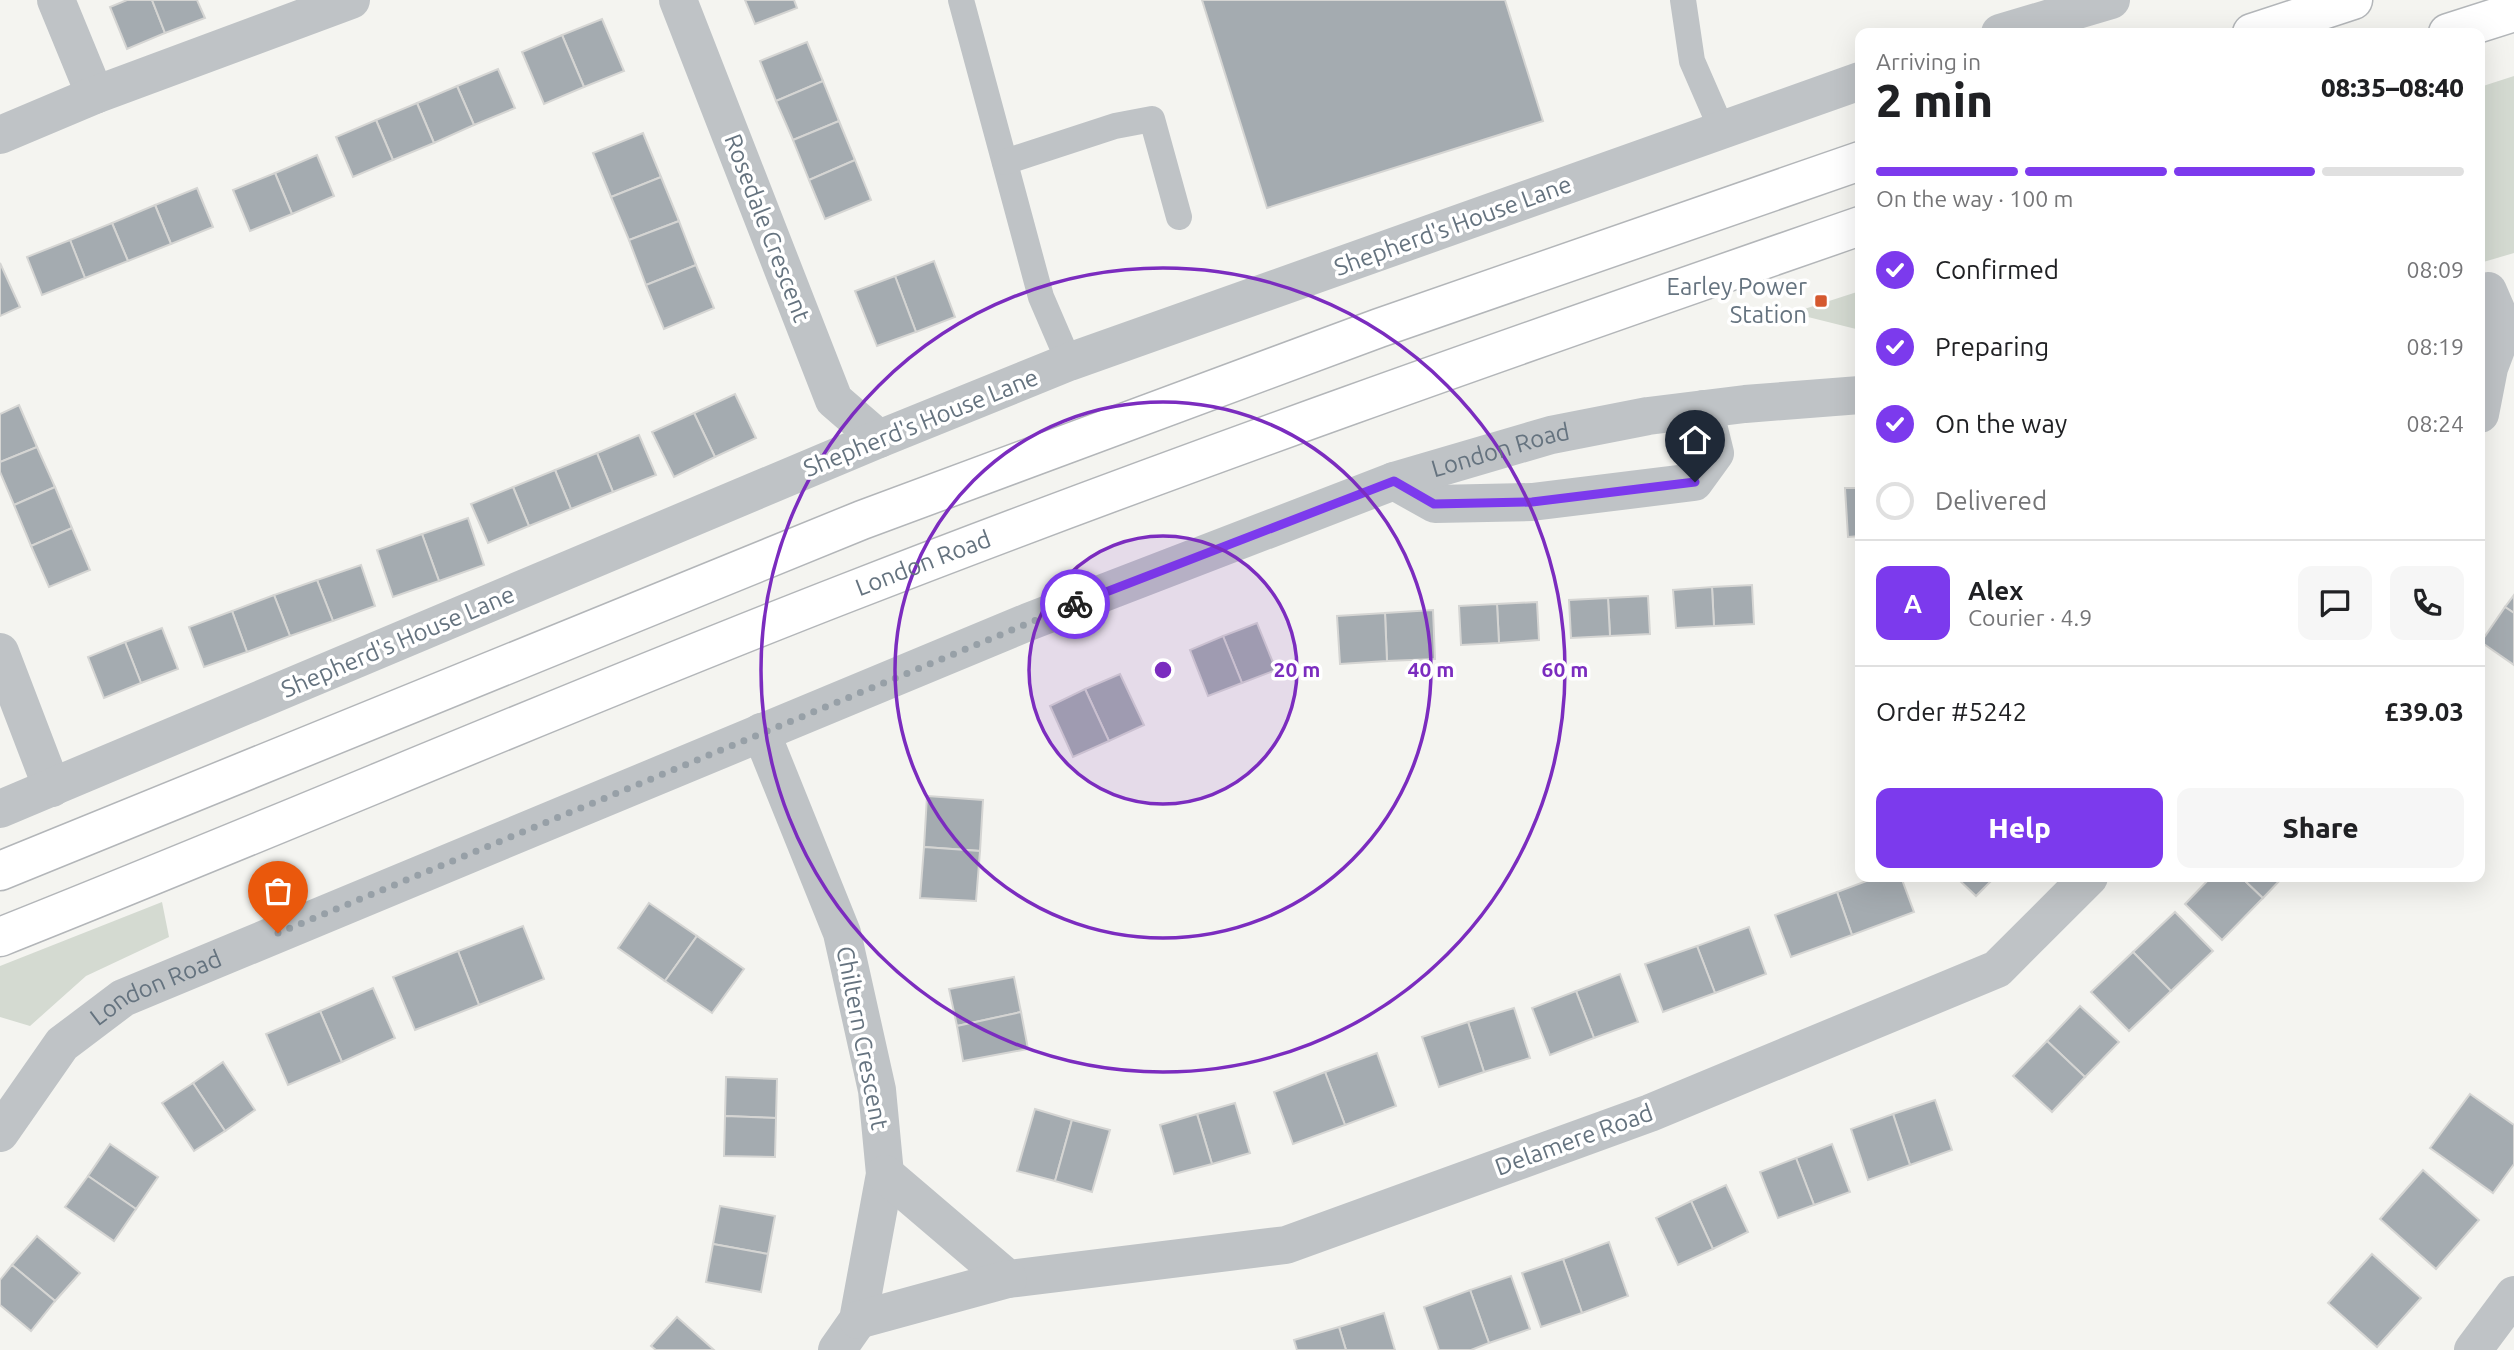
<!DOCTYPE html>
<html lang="en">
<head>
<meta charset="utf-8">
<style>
	:root { --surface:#fff; --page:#f6f6f6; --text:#202124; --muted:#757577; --line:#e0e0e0; --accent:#7c3aed }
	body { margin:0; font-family:Ubuntu,sans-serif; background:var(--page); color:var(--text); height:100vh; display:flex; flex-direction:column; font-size:26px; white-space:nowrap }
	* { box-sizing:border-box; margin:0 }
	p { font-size:23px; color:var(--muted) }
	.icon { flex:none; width:38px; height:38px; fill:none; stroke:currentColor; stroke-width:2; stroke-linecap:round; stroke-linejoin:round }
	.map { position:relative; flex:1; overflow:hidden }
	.panel { position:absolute; left:1855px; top:28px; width:630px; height:854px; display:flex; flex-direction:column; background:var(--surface); border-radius:14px; box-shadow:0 7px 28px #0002 }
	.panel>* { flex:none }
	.pin { position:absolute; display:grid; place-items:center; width:60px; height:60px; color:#fff; margin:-72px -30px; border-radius:50% 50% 50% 0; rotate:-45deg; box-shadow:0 0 7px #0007 }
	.pin .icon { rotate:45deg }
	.courier { position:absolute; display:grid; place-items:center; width:70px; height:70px; margin:-35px; border:5px solid #7c3aed; border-radius:50%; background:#fff; color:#222; box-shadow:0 2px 9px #0007 }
	.head em { font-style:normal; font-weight:800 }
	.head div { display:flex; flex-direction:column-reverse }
	.head { display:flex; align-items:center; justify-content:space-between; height:119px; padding:0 21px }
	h1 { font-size:46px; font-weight:800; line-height:52px }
	.bar { display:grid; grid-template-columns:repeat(4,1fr); gap:10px 7px; align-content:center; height:84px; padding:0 21px }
	.bar i { height:9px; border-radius:5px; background:var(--line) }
	.bar .active { background:var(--accent) }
	.bar p { grid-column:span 4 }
	.line { display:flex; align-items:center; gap:18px; padding:0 21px; border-top:2px solid var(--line) }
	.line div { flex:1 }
	.round { display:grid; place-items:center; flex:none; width:74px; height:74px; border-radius:14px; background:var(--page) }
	ol { padding:0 21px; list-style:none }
	li { display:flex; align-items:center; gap:21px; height:77px }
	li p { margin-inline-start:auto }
	li .icon { padding:7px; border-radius:50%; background:var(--accent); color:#fff; stroke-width:4 }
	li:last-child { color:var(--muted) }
	li i { width:38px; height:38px; border:4px solid var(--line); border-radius:50% }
	.primary-button { display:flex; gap:14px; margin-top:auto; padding:14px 21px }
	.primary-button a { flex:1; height:80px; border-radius:14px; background:var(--accent); color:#fff; font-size:28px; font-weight:800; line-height:80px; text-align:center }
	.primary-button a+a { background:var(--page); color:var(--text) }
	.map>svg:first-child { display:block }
</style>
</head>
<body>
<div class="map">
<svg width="2514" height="1350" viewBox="0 0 2514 1350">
	<rect width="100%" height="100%" fill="#f4f4f0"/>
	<g fill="#d4dad1">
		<path d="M2514,76V253L2480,263V87Z"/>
		<path d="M1860,291V330L1792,313Z"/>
		<path d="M162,902L169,937L86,976L30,1026L0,1017V966Z"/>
	</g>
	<g fill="#a4abb0" stroke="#d5d5d3" stroke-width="2">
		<path d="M127,0H152L165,33L127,49L110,7Z"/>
		<path d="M152,0H197L205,18L165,33Z"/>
		<path d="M745,0H794L797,8L755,24Z"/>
		<path d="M1202,0H1505L1543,121L1267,208Z"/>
		<path d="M602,19L624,71L584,87L562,35Z"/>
		<path d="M562,35L584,87L544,104L522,52Z"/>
		<path d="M807,42L823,81L776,101L760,61Z"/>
		<path d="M498,69L515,108L474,125L457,86Z"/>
		<path d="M823,81L839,121L793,140L776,101Z"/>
		<path d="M457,86L474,125L434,143L417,103Z"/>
		<path d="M417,103L434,143L393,160L376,120Z"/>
		<path d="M376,120L393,160L353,177L336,137Z"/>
		<path d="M839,121L855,160L809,180L793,140Z"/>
		<path d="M643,133L661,177L611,197L593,153Z"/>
		<path d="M317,155L334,196L292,214L275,173Z"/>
		<path d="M855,160L871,200L825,219L809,180Z"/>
		<path d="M275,173L292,214L250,231L233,190Z"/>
		<path d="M661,177L679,221L629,240L611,197Z"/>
		<path d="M197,188L213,227L171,244L155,205Z"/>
		<path d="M155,205L171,244L128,261L112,223Z"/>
		<path d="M679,221L696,265L646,285L629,240Z"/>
		<path d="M112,223L128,261L85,278L70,240Z"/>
		<path d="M70,240L85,278L42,295L27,257Z"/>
		<path d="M934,261L955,317L916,332L895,276Z"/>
		<path d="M0,263L20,307L0,316Z"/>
		<path d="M696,265L714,308L664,329L646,285Z"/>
		<path d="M895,276L916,332L877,346L855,291Z"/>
		<path d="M735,394L756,438L715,457L694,413Z"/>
		<path d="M19,405L37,447L0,462V414Z"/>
		<path d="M694,413L715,457L674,477L652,432Z"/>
		<path d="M639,435L656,475L613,492L597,453Z"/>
		<path d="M37,447L55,487L14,505L0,472V462Z"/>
		<path d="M597,453L613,492L571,509L555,470Z"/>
		<path d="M555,470L571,509L529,526L513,487Z"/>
		<path d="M55,487L72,528L31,546L14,505Z"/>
		<path d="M513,487L529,526L488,543L471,504Z"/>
		<path d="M1845,488H1860V536L1848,537Z"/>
		<path d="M468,518L484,565L439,581L422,534Z"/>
		<path d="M72,528L90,570L49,587L31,546Z"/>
		<path d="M422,534L439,581L393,597L377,550Z"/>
		<path d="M361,565L375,606L333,621L317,580Z"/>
		<path d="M317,580L333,621L290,636L274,595Z"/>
		<path d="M1752,585L1754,624L1714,626L1712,587Z"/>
		<path d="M1712,587L1714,626L1676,628L1673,590Z"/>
		<path d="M274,595L290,636L247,652L232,611Z"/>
		<path d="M2514,595V613L2505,607Z"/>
		<path d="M1648,596L1650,634L1610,636L1608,598Z"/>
		<path d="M1608,598L1610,636L1571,638L1569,600Z"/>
		<path d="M1537,602L1539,640L1499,643L1497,604Z"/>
		<path d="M1497,604L1499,643L1461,645L1459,606Z"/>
		<path d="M2505,607L2514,613V665L2481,642Z"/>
		<path d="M1433,610L1435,659L1387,661L1385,613Z"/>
		<path d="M232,611L247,652L204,667L189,627Z"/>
		<path d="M1385,613L1387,661L1340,664L1337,616Z"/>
		<path d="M1257,623L1276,670L1242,683L1223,636Z"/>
		<path d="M162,628L178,669L141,683L125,642Z"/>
		<path d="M1223,636L1242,683L1208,696L1190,650Z"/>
		<path d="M125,642L141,683L104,698L88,657Z"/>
		<path d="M1120,674L1144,725L1109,741L1085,689Z"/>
		<path d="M1085,689L1109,741L1073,757L1050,706Z"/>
		<path d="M927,796L983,800L980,851L924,847Z"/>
		<path d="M924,847L980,851L976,901L920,898Z"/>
		<path d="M1877,877H1901L1914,912L1852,935L1837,892Z"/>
		<path d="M1956,877H1995L1976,896Z"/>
		<path d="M2211,877H2241L2263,898L2222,940L2185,904Z"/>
		<path d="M2241,877H2283L2263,898Z"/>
		<path d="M1837,892L1852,935L1791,957L1775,915Z"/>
		<path d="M649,903L697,936L665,981L618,948Z"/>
		<path d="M2175,912L2213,951L2171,991L2133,952Z"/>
		<path d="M523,926L544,979L479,1005L458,951Z"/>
		<path d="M1749,927L1766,974L1715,993L1697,946Z"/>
		<path d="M697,936L744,969L712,1013L665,981Z"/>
		<path d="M1697,946L1715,993L1663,1012L1645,964Z"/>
		<path d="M458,951L479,1005L415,1030L393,977Z"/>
		<path d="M2133,952L2171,991L2129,1031L2091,992Z"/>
		<path d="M1620,974L1638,1022L1594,1038L1576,991Z"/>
		<path d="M1014,977L1021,1012L957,1026L949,989Z"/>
		<path d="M373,988L395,1038L342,1062L320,1011Z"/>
		<path d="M1576,991L1594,1038L1550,1055L1532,1008Z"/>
		<path d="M2080,1006L2119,1042L2085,1077L2047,1041Z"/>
		<path d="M1514,1008L1530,1058L1484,1072L1468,1022Z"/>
		<path d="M320,1011L342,1062L288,1085L266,1034Z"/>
		<path d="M1021,1012L1028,1049L963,1061L957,1026Z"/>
		<path d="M1468,1022L1484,1072L1439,1087L1422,1037Z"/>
		<path d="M2047,1041L2085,1077L2052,1112L2013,1076Z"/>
		<path d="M1377,1053L1396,1106L1345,1125L1325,1072Z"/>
		<path d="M223,1062L255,1110L225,1131L193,1083Z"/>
		<path d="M1325,1072L1345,1125L1293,1144L1274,1092Z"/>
		<path d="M726,1077L777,1079L776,1118L725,1116Z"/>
		<path d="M193,1083L225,1131L194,1151L162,1103Z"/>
		<path d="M2470,1094L2514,1125V1164L2493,1193L2430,1148Z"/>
		<path d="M1935,1100L1952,1150L1910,1165L1893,1114Z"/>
		<path d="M1235,1103L1250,1153L1212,1164L1197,1114Z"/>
		<path d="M1035,1109L1072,1120L1055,1181L1017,1171Z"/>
		<path d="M1197,1114L1212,1164L1174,1174L1160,1125Z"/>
		<path d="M1893,1114L1910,1165L1868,1180L1851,1129Z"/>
		<path d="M725,1116L776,1118L775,1157L724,1156Z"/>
		<path d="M1072,1120L1110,1130L1092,1192L1055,1181Z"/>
		<path d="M110,1144L158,1177L136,1209L88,1176Z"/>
		<path d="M1832,1144L1850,1192L1814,1205L1796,1158Z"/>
		<path d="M1796,1158L1814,1205L1778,1218L1760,1172Z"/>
		<path d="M2423,1170L2479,1220L2436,1269L2380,1219Z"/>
		<path d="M88,1176L136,1209L114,1241L65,1207Z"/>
		<path d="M1726,1185L1748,1232L1713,1249L1691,1201Z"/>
		<path d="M1691,1201L1713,1249L1678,1265L1656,1218Z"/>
		<path d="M720,1206L775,1216L768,1254L713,1244Z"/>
		<path d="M37,1236L80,1273L55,1301L12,1265Z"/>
		<path d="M1609,1242L1628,1296L1582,1313L1563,1259Z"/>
		<path d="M713,1244L768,1254L761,1292L706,1282Z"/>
		<path d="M2372,1254L2421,1298L2377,1347L2328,1303Z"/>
		<path d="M1563,1259L1582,1313L1541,1327L1522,1273Z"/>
		<path d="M12,1265L55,1301L31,1331L0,1305V1280Z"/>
		<path d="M1511,1276L1530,1329L1489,1343L1470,1290Z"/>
		<path d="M1470,1290L1489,1343L1471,1350H1439L1424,1307Z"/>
		<path d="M1384,1313L1395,1350H1346L1339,1327Z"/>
		<path d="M677,1317L714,1350H656L651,1346Z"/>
		<path d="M1339,1327L1346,1350H1297L1294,1340Z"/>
	</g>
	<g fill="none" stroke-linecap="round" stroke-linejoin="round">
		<g stroke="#b3b6b9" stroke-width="41">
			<g id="primary">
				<path d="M2252,33L2353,0"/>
				<path d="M2448,33L2514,12"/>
				<path d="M0,871L862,520L1379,328L1860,161"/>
				<path id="s2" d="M0,937C282,825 561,704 844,594C1180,463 1520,344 1860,226"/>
			</g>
		</g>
		<g stroke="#bfc3c6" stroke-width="26">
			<path d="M961,0L1041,297L1069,362"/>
			<path d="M1683,0L1692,61L1722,130"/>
			<path d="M1005,162L1115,126L1152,119L1179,217"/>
		</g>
		<g stroke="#bfc3c6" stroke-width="38">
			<path d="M56,0L95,95"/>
			<path d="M678,0L834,400L879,439"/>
			<path d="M2000,33L2111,0"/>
			<path d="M0,135L95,95L351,0"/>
			<path d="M2480,414L2489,368L2499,341L2501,321L2488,291"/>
			<path d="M1394,481L1435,504L1532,502L1694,482L1715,453L1704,409"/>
			<path d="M0,652L52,788"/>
			<path d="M761,732L842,933L877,1090L885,1174L858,1320L837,1350"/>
			<path d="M0,809L879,439L1069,362L1860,81"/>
			<path id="s1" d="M0,1133L62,1044L123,998L1028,622L1394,481L1551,435L1648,416L1745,404L1860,395"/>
			<path d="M885,1174L1008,1279L1286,1245L1650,1113L1997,969L2089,877"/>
			<path d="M858,1320L1008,1279"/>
			<path d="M2473,1350L2514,1295"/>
		</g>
		<use href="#primary" stroke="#fff" stroke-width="38"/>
	</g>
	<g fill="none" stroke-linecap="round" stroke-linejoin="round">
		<path stroke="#97a0a7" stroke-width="7" stroke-dasharray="0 12.6" d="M278,933L1075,604"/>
		<path stroke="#7c3aed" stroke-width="9" d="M1075,604L1394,481L1434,504L1532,502L1695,482"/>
	</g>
	<circle cx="1163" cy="670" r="134" fill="#7b2cbf" fill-opacity=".12"/>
	<g fill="none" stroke="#7b2cbf" stroke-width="3.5">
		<circle cx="1163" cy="670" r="134"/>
		<circle cx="1163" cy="670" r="268"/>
		<circle cx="1163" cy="670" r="402"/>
	</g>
	<rect fill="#d5592f" stroke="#fff" stroke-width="2.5" x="1814" y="294" width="14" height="14" rx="3.5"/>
	<g text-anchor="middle" stroke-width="7" stroke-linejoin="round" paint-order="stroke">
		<g font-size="24" fill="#65737f" stroke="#fff">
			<text transform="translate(1453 226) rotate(-20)" y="8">Shepherd's House Lane</text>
			<text transform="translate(767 228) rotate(69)" y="8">Rosedale Crescent</text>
			<text transform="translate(921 423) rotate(-22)" y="8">Shepherd's House Lane</text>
			<text dy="8" stroke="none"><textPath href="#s1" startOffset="1668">London Road</textPath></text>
			<text dy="8" stroke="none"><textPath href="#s2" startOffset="996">London Road</textPath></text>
			<text transform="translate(398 642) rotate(-23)" y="8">Shepherd's House Lane</text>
			<text dy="8" stroke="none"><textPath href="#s1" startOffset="219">London Road</textPath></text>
			<text transform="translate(862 1038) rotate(79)" y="8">Chiltern Crescent</text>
			<text transform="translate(1574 1140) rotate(-20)" y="8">Delamere Road</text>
		</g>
		<g font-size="24" fill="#65737f" stroke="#fff" text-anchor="end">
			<text x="1807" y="295">Earley Power<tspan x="1807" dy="28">Station</tspan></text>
		</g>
	</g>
	<circle cx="1163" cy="670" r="10" fill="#7b2cbf" stroke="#fff" stroke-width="3.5"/>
	<g font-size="21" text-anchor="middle" font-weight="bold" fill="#7b2cbf" stroke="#fff" stroke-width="7" stroke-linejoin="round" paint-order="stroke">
		<text x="1297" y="677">20 m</text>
		<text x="1431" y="677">40 m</text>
		<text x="1565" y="677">60 m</text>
	</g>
</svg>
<div class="pin" style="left:278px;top:933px;background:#ea580c"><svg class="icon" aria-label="bag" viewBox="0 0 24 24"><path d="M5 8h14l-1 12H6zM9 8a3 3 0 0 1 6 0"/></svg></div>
<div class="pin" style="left:1695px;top:482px;background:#1f2937"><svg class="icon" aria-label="home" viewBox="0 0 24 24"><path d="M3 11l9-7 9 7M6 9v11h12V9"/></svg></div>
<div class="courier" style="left:1075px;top:604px"><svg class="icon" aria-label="bike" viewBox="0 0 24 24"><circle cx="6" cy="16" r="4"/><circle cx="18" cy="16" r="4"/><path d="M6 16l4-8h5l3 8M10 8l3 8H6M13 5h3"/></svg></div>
<section class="panel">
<div class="head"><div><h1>2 min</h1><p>Arriving in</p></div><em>08:35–08:40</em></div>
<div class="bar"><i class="active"></i><i class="active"></i><i class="active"></i><i></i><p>On the way · 100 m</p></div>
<ol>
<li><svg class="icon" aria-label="check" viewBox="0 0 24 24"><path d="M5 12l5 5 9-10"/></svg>Confirmed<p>08:09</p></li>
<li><svg class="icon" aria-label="check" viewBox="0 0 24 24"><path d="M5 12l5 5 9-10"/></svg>Preparing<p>08:19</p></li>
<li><svg class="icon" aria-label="check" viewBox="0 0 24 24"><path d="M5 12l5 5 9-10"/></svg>On the way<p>08:24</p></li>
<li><i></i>Delivered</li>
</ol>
<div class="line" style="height:126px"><b class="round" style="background:var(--accent);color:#fff">A</b><div><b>Alex</b><p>Courier · 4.9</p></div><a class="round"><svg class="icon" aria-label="chat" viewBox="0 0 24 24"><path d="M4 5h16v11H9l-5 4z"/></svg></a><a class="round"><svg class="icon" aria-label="phone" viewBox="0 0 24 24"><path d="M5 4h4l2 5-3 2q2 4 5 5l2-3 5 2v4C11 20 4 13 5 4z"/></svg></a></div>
<div class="line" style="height:91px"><div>Order #5242</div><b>£39.03</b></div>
<div class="primary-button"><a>Help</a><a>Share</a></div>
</section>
</div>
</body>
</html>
